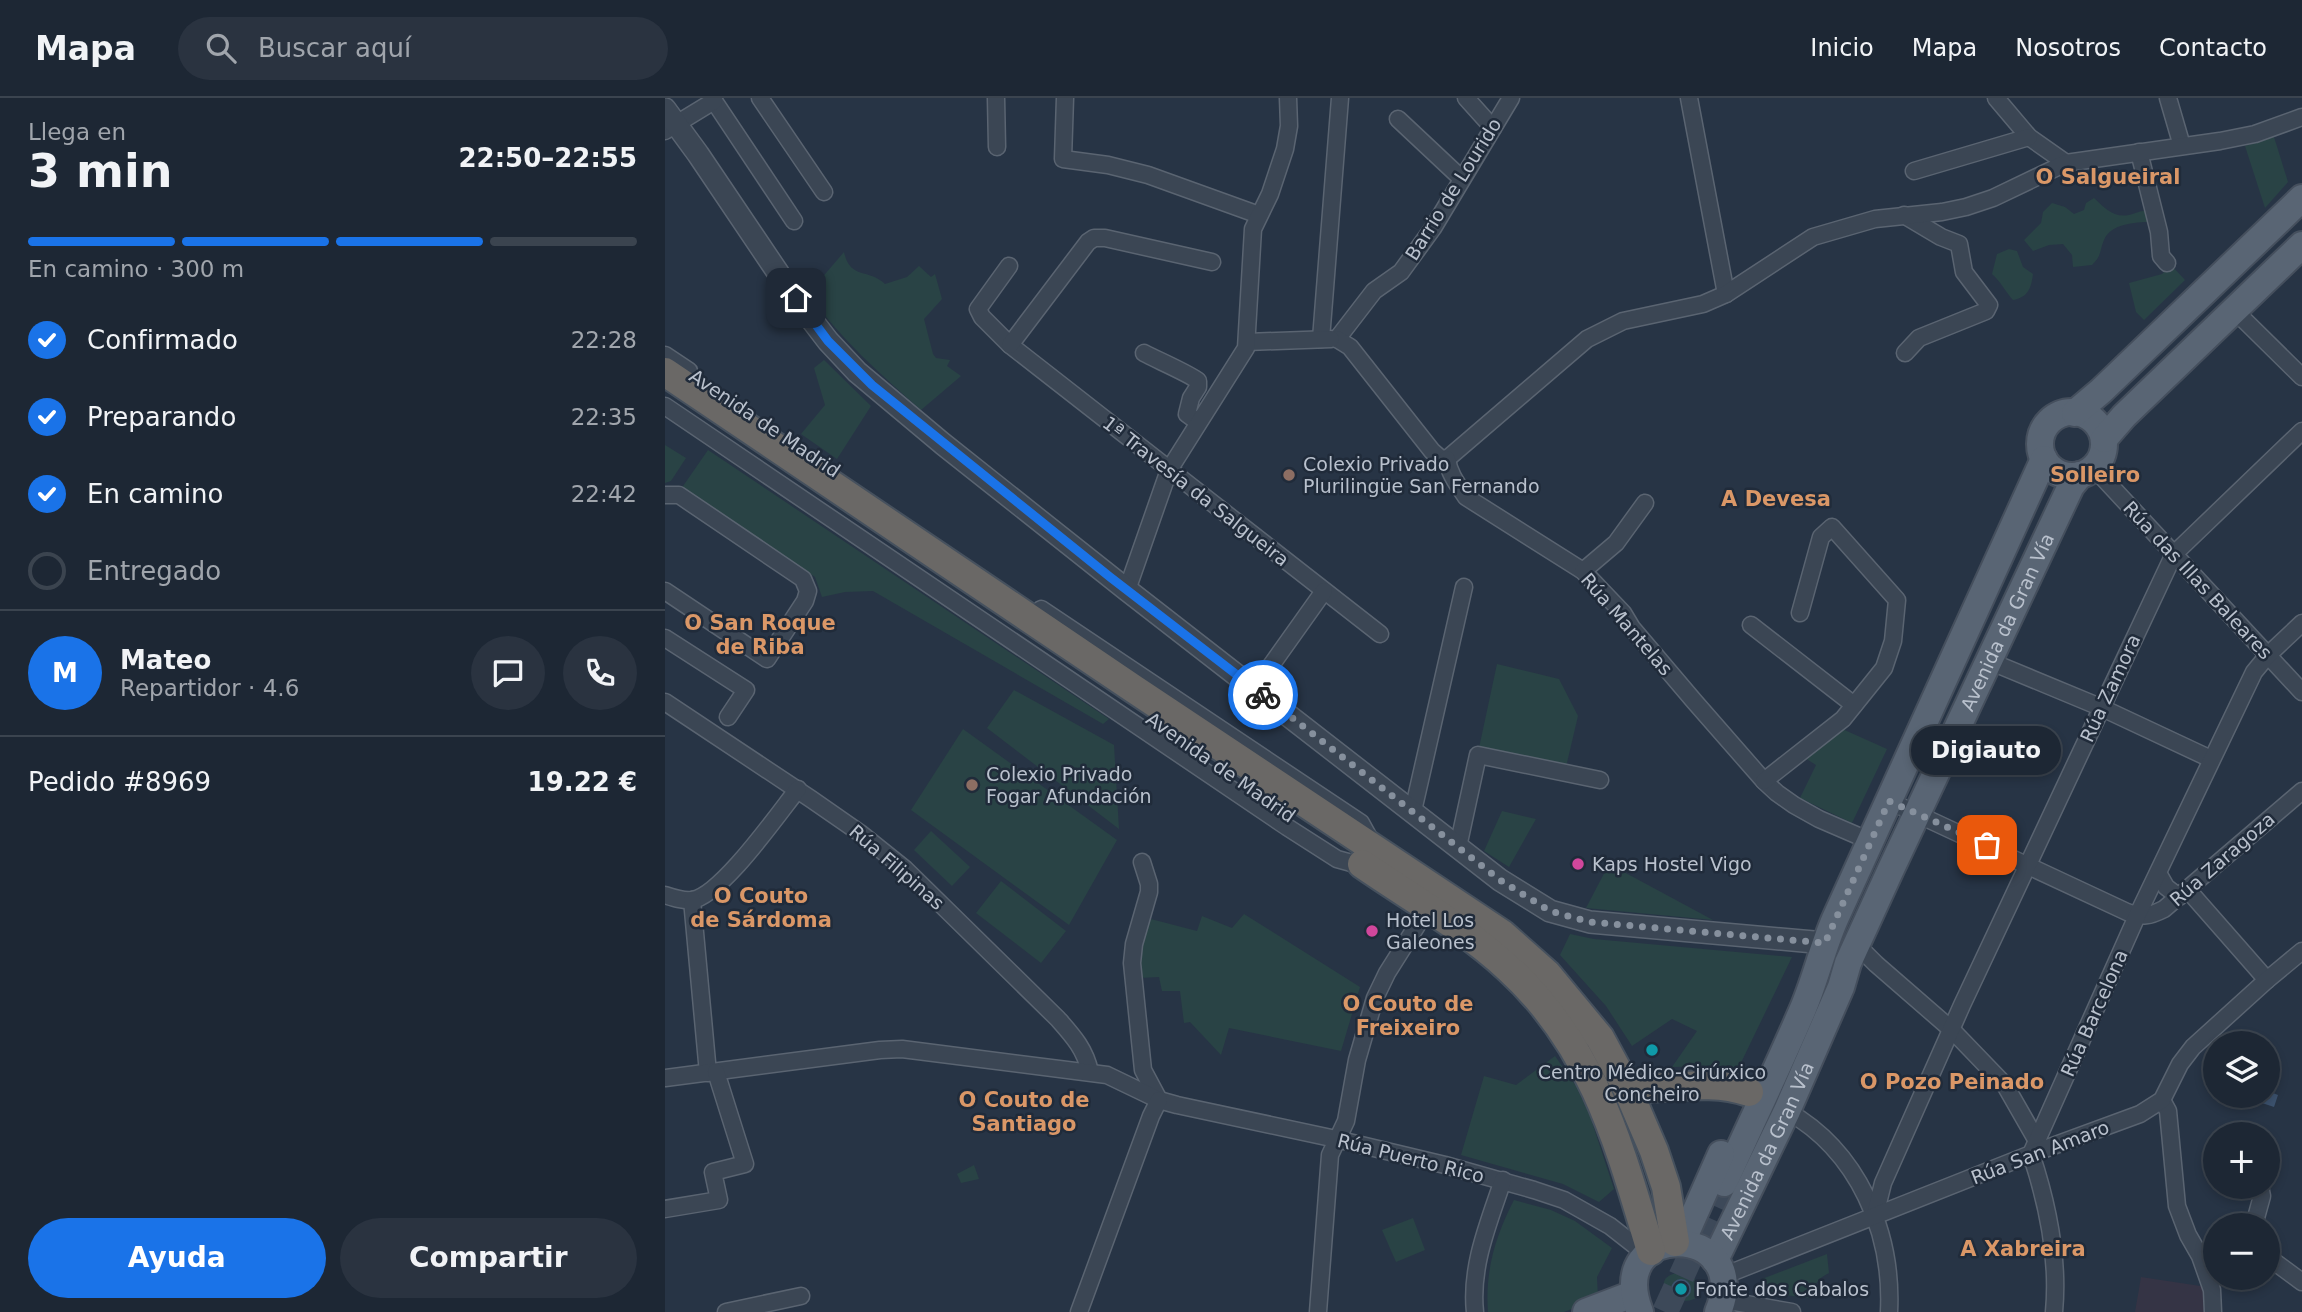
<!DOCTYPE html>
<html lang="es">
<head>
<meta charset="utf-8">
<style>
	:root { --surface:#1d2734; --page:#2a3340; --text:#f1f3f6; --muted:#a0a5ac; --line:#3b444f; --accent:#1a73e8 }
	body { margin:0; font-family:"DejaVu Sans",sans-serif; background:var(--page); color:var(--text); height:100vh; display:flex; flex-direction:column; font-size:26px; white-space:nowrap }
	* { box-sizing:border-box; margin:0 }
	p { font-size:23px; color:var(--muted) }
	.icon { flex:none; width:38px; height:38px; fill:none; stroke:currentColor; stroke-width:2; stroke-linecap:round; stroke-linejoin:round }
	.map { position:relative; flex:1; overflow:hidden }
	.drawer { display:flex; flex-direction:column; background:var(--surface); width:665px }
	.drawer>* { flex:none }
	.buttons { position:absolute; left:1538px; top:933px; display:grid; gap:14px }
	.buttons a { display:grid; place-items:center; width:77px; height:77px; border-radius:50%; background:var(--surface); box-shadow:0 4px 10px #0003,0 0 0 2px var(--line); font-size:35px }
	.pin { position:absolute; display:grid; place-items:center; width:60px; height:60px; color:#fff; margin:-30px; border-radius:14px; box-shadow:0 4px 10px #0006 }
	.courier { position:absolute; display:grid; place-items:center; width:70px; height:70px; margin:-35px; border:5px solid #1a73e8; border-radius:50%; background:#fff; color:#222; box-shadow:0 2px 9px #0007 }
	.bubble { position:absolute; height:49px; border-radius:24px; background:var(--surface); box-shadow:0 4px 10px #0003,0 0 0 2px var(--line); font-size:23px; font-weight:800; line-height:49px; text-align:center }
	.overview em { font-style:normal; font-weight:800 }
	.overview div { display:flex; flex-direction:column-reverse }
	.overview { display:flex; align-items:center; justify-content:space-between; height:119px; padding:0 28px }
	h1 { font-size:46px; font-weight:800; line-height:52px }
	.bar { display:grid; grid-template-columns:repeat(4,1fr); gap:10px 7px; align-content:center; height:84px; padding:0 28px }
	.bar i { height:9px; border-radius:5px; background:var(--line) }
	.bar .current { background:var(--accent) }
	.bar p { grid-column:span 4 }
	.line { display:flex; align-items:center; gap:18px; padding:0 28px; border-top:2px solid var(--line) }
	.line div { flex:1 }
	.round { display:grid; place-items:center; flex:none; width:74px; height:74px; border-radius:37px; background:var(--page) }
	ol { padding:0 28px; list-style:none }
	li { display:flex; align-items:center; gap:21px; height:77px }
	li p { margin-inline-start:auto }
	li .icon { padding:7px; border-radius:50%; background:var(--accent); color:#fff; stroke-width:4 }
	li:last-child { color:var(--muted) }
	li i { width:38px; height:38px; border:4px solid var(--line); border-radius:50% }
	.action { display:flex; gap:14px; margin-top:auto; padding:14px 28px }
	.action a { flex:1; height:80px; border-radius:42px; background:var(--accent); color:#fff; font-size:28px; font-weight:800; line-height:80px; text-align:center }
	.action a+a { background:var(--page); color:var(--text) }
	header { display:flex; align-items:center; gap:42px; box-sizing:border-box; height:98px; padding:0 35px; background:var(--surface); border-bottom:2px solid var(--line) }
	header strong { font-size:33px }
	nav { display:flex; gap:38px; margin-inline-start:auto; font-size:24px }
	.search { width:490px; height:63px; background:var(--page); display:flex; align-items:center; gap:18px; box-sizing:border-box; padding:0 24px; border-radius:38px; color:var(--muted); font-size:26px }
	main { display:flex; flex:1; min-height:0 }
	.map>svg:first-child { display:block }
</style>
</head>
<body>
<header>
<strong>Mapa</strong>
<div class="search"><svg class="icon" aria-label="search" viewBox="0 0 24 24"><circle cx="10" cy="10" r="6"/><path d="M15 15l6 6"/></svg>Buscar aquí</div>
<nav><a>Inicio</a><a>Mapa</a><a>Nosotros</a><a>Contacto</a></nav>
</header>
<main>
<section class="drawer">
<div class="overview"><div><h1>3 min</h1><p>Llega en</p></div><em>22:50–22:55</em></div>
<div class="bar"><i class="current"></i><i class="current"></i><i class="current"></i><i></i><p>En camino · 300 m</p></div>
<ol>
<li><svg class="icon" aria-label="check" viewBox="0 0 24 24"><path d="M5 12l5 5 9-10"/></svg>Confirmado<p>22:28</p></li>
<li><svg class="icon" aria-label="check" viewBox="0 0 24 24"><path d="M5 12l5 5 9-10"/></svg>Preparando<p>22:35</p></li>
<li><svg class="icon" aria-label="check" viewBox="0 0 24 24"><path d="M5 12l5 5 9-10"/></svg>En camino<p>22:42</p></li>
<li><i></i>Entregado</li>
</ol>
<div class="line" style="height:126px"><b class="round" style="background:var(--accent);color:#fff">M</b><div><b>Mateo</b><p>Repartidor · 4.6</p></div><a class="round"><svg class="icon" aria-label="chat" viewBox="0 0 24 24"><path d="M4 5h16v11H9l-5 4z"/></svg></a><a class="round"><svg class="icon" aria-label="phone" viewBox="0 0 24 24"><path d="M5 4h4l2 5-3 2q2 4 5 5l2-3 5 2v4C11 20 4 13 5 4z"/></svg></a></div>
<div class="line" style="height:91px"><div>Pedido #8969</div><b>19.22 €</b></div>
<div class="action"><a>Ayuda</a><a>Compartir</a></div>
</section>
<div class="map">
<svg width="1637" height="1214" viewBox="0 0 1637 1214">
	<rect width="100%" height="100%" fill="#273445"/>
	<path fill="#353445" d="M1476,1179L1542,1189L1546,1214H1470Z"/>
	<g fill="#294345">
		<path d="M1609,39L1623,84L1600,110L1580,48Z"/>
		<path d="M1429,100C1440,110 1448,120 1464,117C1474,115 1474,112 1486,113V124C1470,124 1445,126 1439,142C1434,154 1437,157 1427,167L1408,169L1407,157L1398,146L1384,147L1368,153L1359,142L1376,125L1378,114L1387,105L1400,109L1409,116L1419,112L1421,105Z"/>
		<path d="M1344,151L1352,153L1358,169L1368,176C1366,191 1363,199 1348,202C1340,193 1336,184 1327,176L1332,156Z"/>
		<path d="M179,154C185,182 203,170 220,186L242,179L254,168L266,179L270,176L277,201L259,221L268,256L271,260L285,262L282,268L296,278L256,312C215,276 176,241 143,196Z"/>
		<path d="M1506,167L1520,182L1479,222L1471,214L1464,185L1497,176Z"/>
		<path d="M159,262L206,308L172,361L136,336L160,307L149,270Z"/>
		<path d="M0,347L21,360L6,383L0,385Z"/>
		<path d="M43,352L444,621L438,626L208,493L180,494L157,499L150,479L16,391Z"/>
		<path d="M832,566L894,581L913,618L901,669L814,650Z"/>
		<path d="M349,592L449,647L454,731L322,630Z"/>
		<path d="M1175,630L1222,651L1187,725L1135,700L1151,667L1140,660Z"/>
		<path d="M298,631L452,742L404,827L246,712Z"/>
		<path d="M837,713L871,721L844,769L819,753Z"/>
		<path d="M266,733L305,769L287,788L249,752Z"/>
		<path d="M944,766L1048,822L921,810Z"/>
		<path d="M336,783L401,833L376,865L311,815Z"/>
		<path d="M579,816L695,889L676,953L564,930L556,957L525,924L519,925L515,893H497L494,879L474,880L472,865L482,820L532,833L537,818L567,830Z"/>
		<path d="M905,836L929,841L1127,859L1073,971L1051,968L1007,969L1032,933L1007,921L967,948L941,908L895,857Z"/>
		<path d="M890,958L911,988L925,1018L949,1091L934,1104L898,1086L796,1057L819,978L851,987Z"/>
		<path d="M309,1067L314,1081L296,1085L292,1076Z"/>
		<path d="M849,1102L886,1112L910,1123L947,1150L932,1179L933,1201L899,1214H823C820,1173 830,1139 849,1102Z"/>
		<path d="M748,1120L760,1152L731,1164L717,1132Z"/>
		<path d="M1162,1156L1164,1175C1152,1181 1149,1187 1145,1200L1101,1195L1095,1190L1097,1181Z"/>
		<path d="M1017,1174C1029,1177 1038,1187 1032,1199C1015,1214 976,1179 1017,1174Z"/>
	</g>
	<g fill="#3c526e">
		<path d="M1603,993L1613,997L1609,1009L1585,1001L1586,998H1603Z"/>
		<circle cx="1016" cy="1191" r="10"/>
	</g>
	<g fill="none" stroke-linecap="round" stroke-linejoin="round">
		<path stroke="#3d4959" stroke-width="26" stroke-dasharray="26 13" stroke-linecap="butt" d="M1000,1214L1059,1085"/>
		<g stroke="#5a6471" stroke-width="19">
			<g id="minor">
				<path d="M47,0L129,123"/>
				<path d="M95,0L159,94"/>
				<path d="M331,0L332,49"/>
				<path d="M400,0L398,61L443,67L483,77L594,117"/>
				<path d="M801,0L828,30"/>
				<path d="M1024,0L1061,196"/>
				<path d="M1331,0L1364,39L1401,65"/>
				<path d="M1503,0L1517,48"/>
				<path d="M733,21L797,81"/>
				<path d="M0,33L49,3"/>
				<path d="M1474,54L1494,134L1496,158L1502,165"/>
				<path d="M1249,73L1364,39"/>
				<path d="M1239,117L1276,139L1294,146L1299,174L1324,207L1321,213L1254,240L1240,255"/>
				<path d="M344,168L313,211L317,219L345,247L715,536"/>
				<path d="M1569,212L1637,279"/>
				<path d="M656,241L675,0"/>
				<path d="M672,241L709,193L736,174L768,130L846,0"/>
				<path d="M672,241L685,249L767,353L775,360L782,361"/>
				<path d="M582,244L666,241"/>
				<path d="M345,247L423,144L429,140H440L547,164"/>
				<path d="M479,255C490,261 527,277 533,283V289L526,300L522,316L533,324"/>
				<path d="M0,257L24,273"/>
				<path d="M0,308L622,729L672,761L701,769"/>
				<path d="M782,361L922,241L958,223L1038,206L1061,196L1148,139L1210,121L1277,114L1301,109L1328,100L1401,65L1555,43L1590,36L1637,19"/>
				<path d="M782,361C784,376 793,387 801,399L918,473L958,515L967,530L1029,603L1099,683L1112,695L1129,707L1154,721L1205,743"/>
				<path d="M1429,370L1637,594"/>
				<path d="M0,397H14L138,481L143,493L140,503L102,561L0,493"/>
				<path d="M918,473L951,445L980,405"/>
				<path d="M462,492L504,372L581,250L588,131L605,96L620,51L624,28L623,0"/>
				<path d="M376,511L696,725L707,745"/>
				<path d="M1086,527L1189,607"/>
				<path d="M0,540L81,592L63,619"/>
				<path d="M1324,563L1435,609L1546,661"/>
				<path d="M590,590L659,493"/>
				<path d="M0,604L146,701L195,735L240,771L393,921C408,938 420,951 425,974"/>
				<path d="M1099,683L1178,621L1219,570L1228,543L1232,502L1167,429L1156,439L1135,515"/>
				<path d="M1224,703L1462,814C1477,820 1485,818 1499,811L1637,693"/>
				<path d="M748,713L799,489"/>
				<path d="M793,749L813,657L935,682"/>
				<path d="M477,764L484,786V794L469,846L467,865L478,972L494,1002"/>
				<path d="M1493,775L1501,789L1514,799"/>
				<path d="M1523,792L1602,882"/>
				<path d="M0,797C9,800 18,803 27,802C56,798 113,716 133,691"/>
				<path d="M27,802L43,975"/>
				<path d="M1192,847L1211,866L1287,932L1340,987L1372,1043"/>
				<path d="M0,980L215,952L237,951L442,977L494,1002L512,1007L671,1041L780,1067L869,1092L899,1102L945,1128L982,1157"/>
				<path d="M1497,1002L1503,1013L1512,1108L1523,1137L1535,1158L1547,1192L1548,1214"/>
				<path d="M1122,1013C1193,1053 1228,1134 1224,1214"/>
				<path d="M1366,1056L1472,818L1589,574L1603,557L1637,525"/>
				<path d="M1366,1056C1383,1107 1394,1161 1389,1214"/>
				<path d="M0,1111L54,1102L48,1074L80,1066L51,974"/>
				<path d="M1210,1117L1218,1085L1297,907L1509,456L1637,333"/>
				<path d="M1589,1127L1597,1098L1595,1088"/>
				<path d="M1603,1159L1637,1184"/>
				<path d="M1058,1178L1366,1056L1475,1016L1497,1002L1515,966L1528,949L1602,882L1637,853"/>
				<path d="M1058,1202L1127,1214"/>
				<path d="M61,1214L136,1198"/>
				<path d="M414,1214L486,1018L494,1002"/>
				<path d="M653,1214L665,1057L681,1023L692,962L710,900L722,875L763,810"/>
				<path d="M810,1214C805,1168 824,1124 838,1082"/>
			</g>
		</g>
		<g stroke="#5a6471" stroke-width="24">
			<path id="tertiary" d="M0,11L33,56L130,200L163,243L192,274L278,346L462,492L835,782L885,813L925,824L1160,845"/>
		</g>
		<g stroke="#454f5d" stroke-width="30">
			<g id="primary">
				<circle cx="1407" cy="346" r="32"/>
				<path d="M1410,315L1436,293L1637,100"/>
				<path d="M1439,341L1459,318L1637,147"/>
				<path d="M1059,1085C1085,1027 1112,971 1137,913C1150,883 1157,851 1170,821L1379,361"/>
				<path d="M1017,1144L1056,1056"/>
				<path id="s1" d="M1050,1162L1122,1013L1176,889L1183,865L1226,771L1406,388L1415,377"/>
				<path d="M921,1214L968,1196"/>
				<path d="M975,1214C938,1120 1090,1125 1053,1214"/>
			</g>
		</g>
		<g stroke="#46515e" stroke-width="32">
			<g id="trunk">
				<path d="M0,274L469,591L837,836L882,876L935,940L962,990L989,1053L1001,1089L1010,1144"/>
				<path d="M697,766C746,800 800,830 844,871C929,949 954,1047 986,1153"/>
				<path d="M962,990C1003,992 1043,980 1084,994"/>
			</g>
		</g>
		<use href="#minor" stroke="#3b4654" stroke-width="16"/>
		<use href="#tertiary" stroke="#3b4654" stroke-width="21"/>
		<use href="#primary" stroke="#596574" stroke-width="26"/>
		<use href="#trunk" stroke="#6a6866" stroke-width="28"/>
	</g>
	<g fill="none" stroke-linecap="round" stroke-linejoin="round">
		<path stroke="#86909d" stroke-width="7" stroke-dasharray="0 12.6" d="M598,597L835,782L885,813L925,824L1160,845L1224,703L1322,747"/>
		<path stroke="#1a73e8" stroke-width="9" d="M131,200L163,243L207,287L445,479L598,597"/>
	</g>
	<g fill="#8d6e63" stroke="#202b3a" stroke-width="2.5">
		<circle cx="624" cy="377" r="7"/>
		<circle cx="307" cy="687" r="7"/>
	</g>
	<g fill="#d1479c" stroke="#202b3a" stroke-width="2.5">
		<circle cx="913" cy="766" r="7"/>
		<circle cx="707" cy="833" r="7"/>
	</g>
	<g fill="#0f9aa8" stroke="#202b3a" stroke-width="2.5">
		<circle cx="987" cy="952" r="7"/>
		<circle cx="1016" cy="1191" r="7"/>
	</g>
	<g text-anchor="middle" stroke-width="5" stroke-linejoin="round" paint-order="stroke">
		<g font-size="19" fill="#b9c1cd" stroke="#202b3a">
			<text transform="translate(788 91) rotate(-58)" y="7">Barrio de Lourido</text>
			<text transform="translate(100 325) rotate(34)" y="7">Avenida de Madrid</text>
			<text transform="translate(531 393) rotate(38)" y="7">1ª Travesía da Salgueira</text>
			<text transform="translate(1533 482) rotate(47)" y="7">Rúa das Illas Baleares</text>
			<text dy="7" stroke="none"><textPath href="#s1" startOffset="702">Avenida da Gran Vía</textPath></text>
			<text transform="translate(962 526) rotate(49)" y="7">Rúa Mantelas</text>
			<text transform="translate(1445 590) rotate(-65)" y="7">Rúa Zamora</text>
			<text transform="translate(556 669) rotate(35)" y="7">Avenida de Madrid</text>
			<text transform="translate(1557 761) rotate(-41)" y="7">Rúa Zaragoza</text>
			<text transform="translate(232 769) rotate(41)" y="7">Rúa Filipinas</text>
			<text transform="translate(1429 915) rotate(-66)" y="7">Rúa Barcelona</text>
			<text dy="7" stroke="none"><textPath href="#s1" startOffset="121">Avenida da Gran Vía</textPath></text>
			<text transform="translate(1375 1054) rotate(-21)" y="7">Rúa San Amaro</text>
			<text transform="translate(746 1060) rotate(14)" y="7">Rúa Puerto Rico</text>
		</g>
		<g font-size="19" fill="#b9c1cd" stroke="#202b3a" text-anchor="start">
			<text x="638" y="373">Colexio Privado<tspan x="638" dy="22">Plurilingüe San Fernando</tspan></text>
			<text x="321" y="683">Colexio Privado<tspan x="321" dy="22">Fogar Afundación</tspan></text>
			<text x="927" y="773">Kaps Hostel Vigo</text>
			<text x="721" y="829">Hotel Los<tspan x="721" dy="22">Galeones</tspan></text>
			<text x="987" y="981" text-anchor="middle">Centro Médico-Cirúrxico<tspan x="987" dy="22">Concheiro</tspan></text>
			<text x="1030" y="1198">Fonte dos Cabalos</text>
		</g>
		<g font-size="21" font-weight="bold" fill="#da9767" stroke="#202b3a">
			<text x="1443" y="86">O Salgueiral</text>
			<text x="1430" y="384">Solleiro</text>
			<text x="1111" y="408">A Devesa</text>
			<text x="95" y="532">O San Roque<tspan x="95" dy="24">de Riba</tspan></text>
			<text x="96" y="805">O Couto<tspan x="96" dy="24">de Sárdoma</tspan></text>
			<text x="743" y="913">O Couto de<tspan x="743" dy="24">Freixeiro</tspan></text>
			<text x="1287" y="991">O Pozo Peinado</text>
			<text x="359" y="1009">O Couto de<tspan x="359" dy="24">Santiago</tspan></text>
			<text x="1358" y="1158">A Xabreira</text>
		</g>
	</g>
</svg>
<div class="buttons">
<a><svg class="icon" aria-label="layers" viewBox="0 0 24 24"><path d="M12 4l9 5-9 5-9-5zM3 14l9 5 9-5"/></svg></a>
<a>+</a>
<a>−</a>
</div>
<div class="pin" style="left:1322px;top:747px;background:#ea580c"><svg class="icon" aria-label="bag" viewBox="0 0 24 24"><path d="M5 8h14l-1 12H6zM9 8a3 3 0 0 1 6 0"/></svg></div>
<div class="pin" style="left:131px;top:200px;background:#1f2937"><svg class="icon" aria-label="home" viewBox="0 0 24 24"><path d="M3 11l9-7 9 7M6 9v11h12V9"/></svg></div>
<div class="courier" style="left:598px;top:597px"><svg class="icon" aria-label="bike" viewBox="0 0 24 24"><circle cx="6" cy="16" r="4"/><circle cx="18" cy="16" r="4"/><path d="M6 16l4-8h5l3 8M10 8l3 8H6M13 5h3"/></svg></div>
<div class="bubble" style="left:1246px;top:628px;width:150px">Digiauto</div>
</div>
</main>
</body>
</html>
